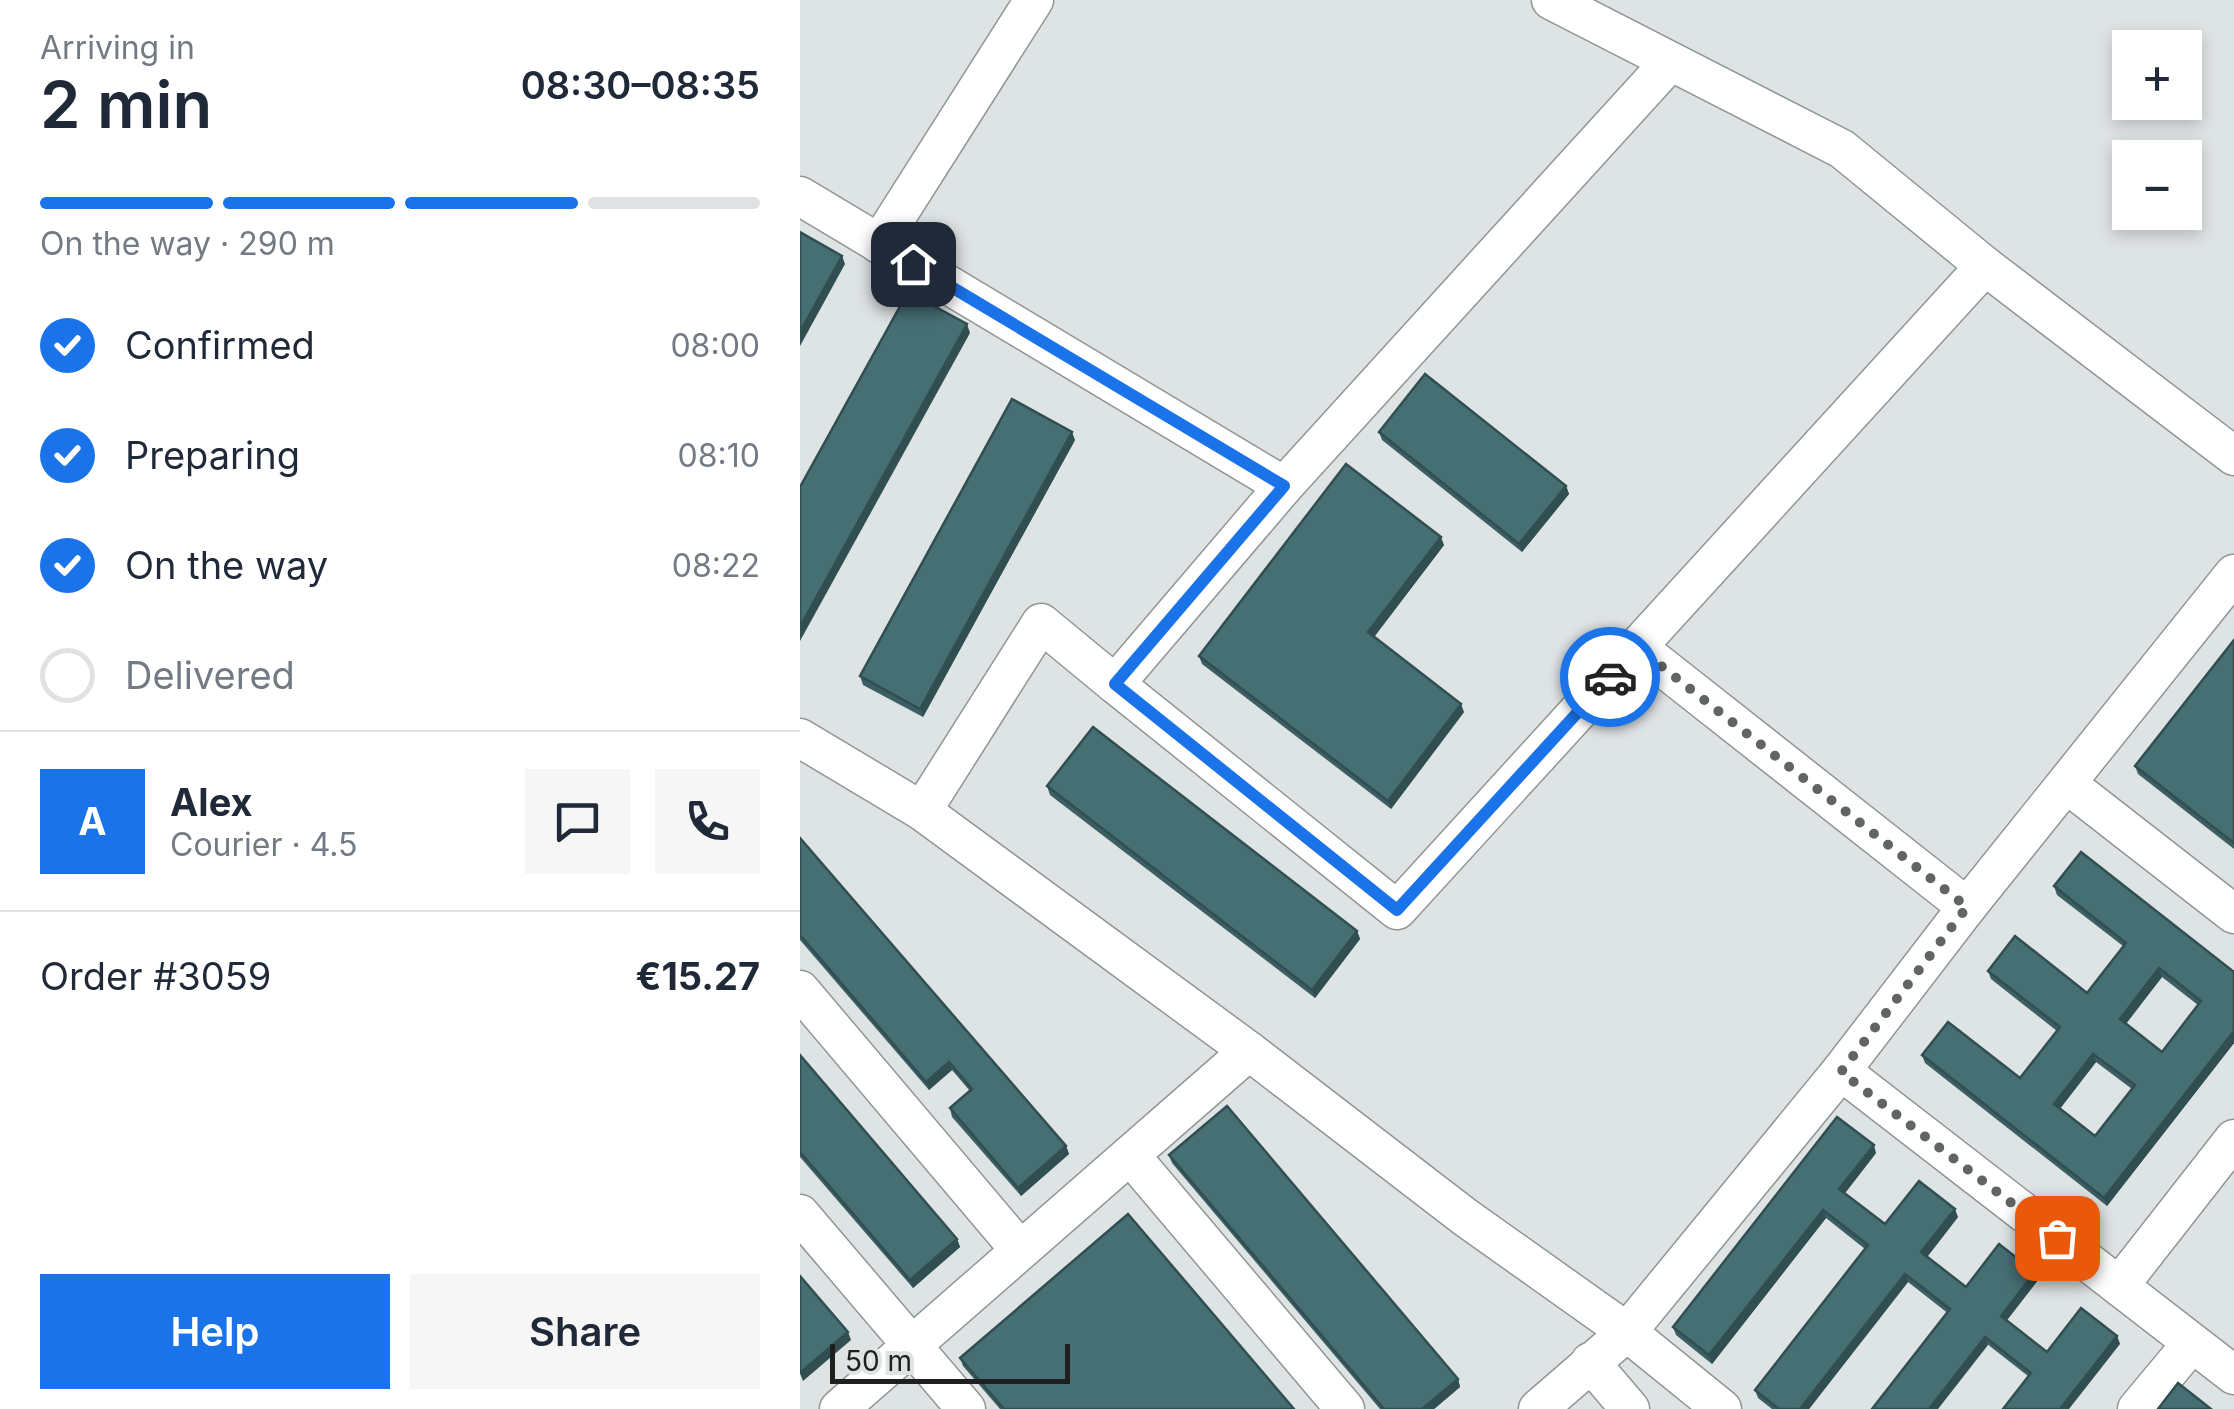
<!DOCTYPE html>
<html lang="en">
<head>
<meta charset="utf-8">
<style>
	:root { --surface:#fff; --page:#f6f6f7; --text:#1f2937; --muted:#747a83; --line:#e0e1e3; --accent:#1a73e8 }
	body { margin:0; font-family:Inter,sans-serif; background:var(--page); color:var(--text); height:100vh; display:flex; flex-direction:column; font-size:38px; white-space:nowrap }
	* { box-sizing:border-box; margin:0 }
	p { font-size:32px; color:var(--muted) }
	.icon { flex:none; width:55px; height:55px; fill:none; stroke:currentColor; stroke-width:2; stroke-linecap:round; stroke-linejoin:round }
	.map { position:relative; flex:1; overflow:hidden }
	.side { display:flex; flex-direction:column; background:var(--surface); width:800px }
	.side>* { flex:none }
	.tools { position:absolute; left:1312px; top:30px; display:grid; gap:20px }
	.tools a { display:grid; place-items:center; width:90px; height:90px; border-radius:0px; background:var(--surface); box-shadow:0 5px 15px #0003; font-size:50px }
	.scale { position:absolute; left:30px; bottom:25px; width:240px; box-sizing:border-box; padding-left:10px; border:5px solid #1e2020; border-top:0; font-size:28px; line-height:35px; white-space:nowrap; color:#1e2020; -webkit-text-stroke:8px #dee3e4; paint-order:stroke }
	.pin { position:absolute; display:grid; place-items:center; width:85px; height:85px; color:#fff; margin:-42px; border-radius:20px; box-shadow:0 5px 15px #0006 }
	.courier { position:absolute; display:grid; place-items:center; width:100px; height:100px; margin:-50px; border:8px solid #1a73e8; border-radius:50%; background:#fff; color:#222; box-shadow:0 2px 12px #0007 }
	.overview em { font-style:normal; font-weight:600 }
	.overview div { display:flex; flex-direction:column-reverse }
	.overview { display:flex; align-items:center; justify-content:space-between; height:170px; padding:0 40px }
	h1 { font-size:65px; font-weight:600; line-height:75px }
	.bar { display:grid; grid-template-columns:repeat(4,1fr); gap:15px 10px; align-content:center; height:120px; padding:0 40px }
	.bar i { height:12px; border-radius:8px; background:var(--line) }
	.bar .active { background:var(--accent) }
	.bar p { grid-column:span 4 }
	.line { display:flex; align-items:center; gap:25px; padding:0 40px; border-top:2px solid var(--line) }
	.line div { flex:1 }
	.round { display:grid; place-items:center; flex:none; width:105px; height:105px; border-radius:0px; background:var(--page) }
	ol { padding:0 40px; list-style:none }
	li { display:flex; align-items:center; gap:30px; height:110px }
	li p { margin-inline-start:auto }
	li .icon { padding:10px; border-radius:50%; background:var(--accent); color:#fff; stroke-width:4 }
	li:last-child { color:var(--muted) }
	li i { width:55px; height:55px; border:5px solid var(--line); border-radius:50% }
	.action { display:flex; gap:20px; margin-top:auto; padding:20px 40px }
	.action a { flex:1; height:115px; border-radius:0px; background:var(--accent); color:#fff; font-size:40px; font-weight:600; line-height:115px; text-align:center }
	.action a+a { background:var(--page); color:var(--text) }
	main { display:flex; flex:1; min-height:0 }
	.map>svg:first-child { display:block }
</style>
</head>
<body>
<main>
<section class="side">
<div class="overview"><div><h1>2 min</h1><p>Arriving in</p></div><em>08:30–08:35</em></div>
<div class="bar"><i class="active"></i><i class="active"></i><i class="active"></i><i></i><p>On the way · 290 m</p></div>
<ol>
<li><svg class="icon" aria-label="check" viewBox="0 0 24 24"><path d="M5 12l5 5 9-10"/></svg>Confirmed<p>08:00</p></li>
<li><svg class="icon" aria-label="check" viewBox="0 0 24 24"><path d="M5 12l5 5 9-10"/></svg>Preparing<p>08:10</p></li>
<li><svg class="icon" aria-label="check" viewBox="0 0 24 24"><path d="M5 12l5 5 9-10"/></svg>On the way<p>08:22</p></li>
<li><i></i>Delivered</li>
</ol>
<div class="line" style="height:180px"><b class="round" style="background:var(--accent);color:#fff">A</b><div><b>Alex</b><p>Courier · 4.5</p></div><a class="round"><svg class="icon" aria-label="chat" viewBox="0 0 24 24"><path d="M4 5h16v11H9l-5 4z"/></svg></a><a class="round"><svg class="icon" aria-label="phone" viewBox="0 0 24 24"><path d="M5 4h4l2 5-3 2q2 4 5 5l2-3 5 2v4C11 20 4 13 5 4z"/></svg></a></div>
<div class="line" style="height:130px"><div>Order #3059</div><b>€15.27</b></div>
<div class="action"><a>Help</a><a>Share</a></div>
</section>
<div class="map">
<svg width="1434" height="1409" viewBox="0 0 1434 1409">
	<rect width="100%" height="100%" fill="#dee3e4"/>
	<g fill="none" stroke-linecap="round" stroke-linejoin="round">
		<g stroke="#909595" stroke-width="41">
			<g id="minor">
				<path d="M751,0L1042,149L1185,266L1434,456"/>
				<path d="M869,63L484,486L315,684L597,910L1185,266"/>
				<path d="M0,196L484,486"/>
				<path d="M79,244L234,0"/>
				<path d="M837,647L1167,907"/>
				<path d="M0,738L122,811L449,1051L665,1217L827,1332L922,1409"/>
				<path d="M1267,784L1434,914"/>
				<path d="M122,811L241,623L315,684"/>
				<path d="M0,990L220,1250"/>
				<path d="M1041,1071L1434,1375"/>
				<path d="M330,1155L545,1409"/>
				<path d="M0,1214L166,1409"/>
				<path d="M1319,1286L1434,1139"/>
				<path d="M790,1362L830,1409"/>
				<path d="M39,1409L449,1051"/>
				<path d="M738,1409L827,1332L1041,1071L1167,907L1434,574"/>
				<path d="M1337,1409L1392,1343"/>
			</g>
		</g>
		<use href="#minor" stroke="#fff" stroke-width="38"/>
	</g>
	<g fill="#3c5f64" fill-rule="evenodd">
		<path d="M579,432L766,486L769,494L722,552L582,440Z"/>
		<path d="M275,440L123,717L63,685L60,676Z"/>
		<path d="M644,545L574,637L664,712L591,809L402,664L399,656Z"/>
		<path d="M1434,640V849L1338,774L1335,766Z"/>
		<path d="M247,786L557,931L560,939L515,998L250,795Z"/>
		<path d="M0,838L266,1146L269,1154L221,1196L152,1117L150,1108L170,1091L152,1070L129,1090L0,940Z"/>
		<path d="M1254,886L1434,972V1043L1307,1206L1125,1063L1122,1055L1220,1078L1257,1031L1191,979L1188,971L1287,993L1323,946L1257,895ZM1362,977L1398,1005L1362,1052L1326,1024ZM1296,1062L1332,1089L1295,1136L1260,1109Z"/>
		<path d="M0,1055L157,1239L160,1247L113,1288L0,1157Z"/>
		<path d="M1076,1153L1045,1193L1085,1224L1158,1217L1127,1257L1166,1287L1238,1280L1207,1320L1247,1352L1317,1336L1320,1344L1228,1376L1108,1282L1009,1409H972L958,1398L955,1390L1065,1249L1026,1218L912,1364L876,1335L873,1327Z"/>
		<path d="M369,1155L658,1379L660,1387L634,1409H580L372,1163Z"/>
		<path d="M160,1358L494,1409H200L163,1366Z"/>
	</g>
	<g fill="#314e51">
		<path d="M42,256L45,264L0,346V332Z"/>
		<path d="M167,324L170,333L0,641V627Z"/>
		<path d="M272,432L275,440L123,717L120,709Z"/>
		<path d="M766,486L769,494L722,552L719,544Z"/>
		<path d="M641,537L644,545L571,641L568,632Z"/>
		<path d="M661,704L664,712L591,809L588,801Z"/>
		<path d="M557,931L560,939L515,998L512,990Z"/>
		<path d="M1359,968L1362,977L1323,1027L1320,1019Z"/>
		<path d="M1434,1031V1043L1307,1206L1304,1198Z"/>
		<path d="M1293,1054L1296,1062L1257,1112L1254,1104Z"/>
		<path d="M149,1062L152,1070L129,1090L126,1082Z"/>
		<path d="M1074,1145L1076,1153L1042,1197L1039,1189Z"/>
		<path d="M266,1146L269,1154L221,1196L218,1188Z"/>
		<path d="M1155,1209L1158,1217L1124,1261L1121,1252Z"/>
		<path d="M1023,1210L1026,1218L912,1364L909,1355Z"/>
		<path d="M157,1239L160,1247L113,1288L110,1280Z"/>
		<path d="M1235,1272L1238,1280L1204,1324L1201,1316Z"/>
		<path d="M1105,1274L1108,1282L1009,1409H1000Z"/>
		<path d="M48,1332L51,1340L3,1381L0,1373Z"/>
		<path d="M1317,1336L1320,1344L1269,1409H1260Z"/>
		<path d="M1185,1337L1188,1345L1138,1409H1129Z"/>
		<path d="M658,1379L660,1387L634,1409H622Z"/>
	</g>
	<g fill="#466f74" stroke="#314e51" stroke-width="2.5" fill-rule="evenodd">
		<path d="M0,232L42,256L0,332Z"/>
		<path d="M108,292L167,324L0,627V487Z"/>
		<path d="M625,374L766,486L719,544L579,432Z"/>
		<path d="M212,399L272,432L120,709L60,676Z"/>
		<path d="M546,464L641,537L568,632L661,704L588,801L399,656Z"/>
		<path d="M1434,640V843L1335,766Z"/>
		<path d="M293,727L557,931L512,990L247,786Z"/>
		<path d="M0,838L266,1146L218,1188L150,1108L172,1089L149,1062L126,1082L0,935Z"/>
		<path d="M1281,852L1434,972V1031L1304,1198L1122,1055L1148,1022L1220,1078L1260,1027L1188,971L1215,936L1287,993L1326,943L1254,886ZM1359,968L1401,1001L1362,1052L1320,1019ZM1293,1054L1335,1085L1295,1136L1254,1104Z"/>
		<path d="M0,1055L157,1239L110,1280L0,1152Z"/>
		<path d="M427,1106L658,1379L622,1409H584L369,1155Z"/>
		<path d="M1037,1117L1074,1145L1039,1189L1085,1224L1119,1181L1155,1209L1121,1252L1166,1287L1199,1244L1235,1272L1201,1316L1247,1352L1281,1308L1317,1336L1260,1409H1203L1231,1373L1185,1337L1129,1409H1072L1150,1309L1105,1274L1000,1409H979L955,1390L1068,1245L1023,1210L909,1355L873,1327Z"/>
		<path d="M328,1214L494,1409H204L160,1358Z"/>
		<path d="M0,1276L48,1332L0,1373Z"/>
		<path d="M1378,1383L1411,1409H1358Z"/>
	</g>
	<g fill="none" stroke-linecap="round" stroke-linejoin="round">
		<path stroke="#616465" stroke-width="10" stroke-dasharray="0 18" d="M810,677L837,647L1167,907L1041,1072L1257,1238"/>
		<path stroke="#1a73e8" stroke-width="12" d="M113,264L484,486L315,684L597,910L810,677"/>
	</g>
</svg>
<div class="tools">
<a>+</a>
<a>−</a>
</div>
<div class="scale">50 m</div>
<div class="pin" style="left:1257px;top:1238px;background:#ea580c"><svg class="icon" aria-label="bag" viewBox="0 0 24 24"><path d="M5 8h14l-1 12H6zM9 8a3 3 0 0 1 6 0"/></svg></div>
<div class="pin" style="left:113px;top:264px;background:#1f2937"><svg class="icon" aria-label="home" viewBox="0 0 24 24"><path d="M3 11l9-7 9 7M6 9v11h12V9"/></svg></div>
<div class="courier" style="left:810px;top:677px"><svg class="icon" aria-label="car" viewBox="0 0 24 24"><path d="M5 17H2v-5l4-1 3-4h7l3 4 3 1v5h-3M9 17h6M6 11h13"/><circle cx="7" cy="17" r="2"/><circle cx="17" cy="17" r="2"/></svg></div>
</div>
</main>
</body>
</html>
